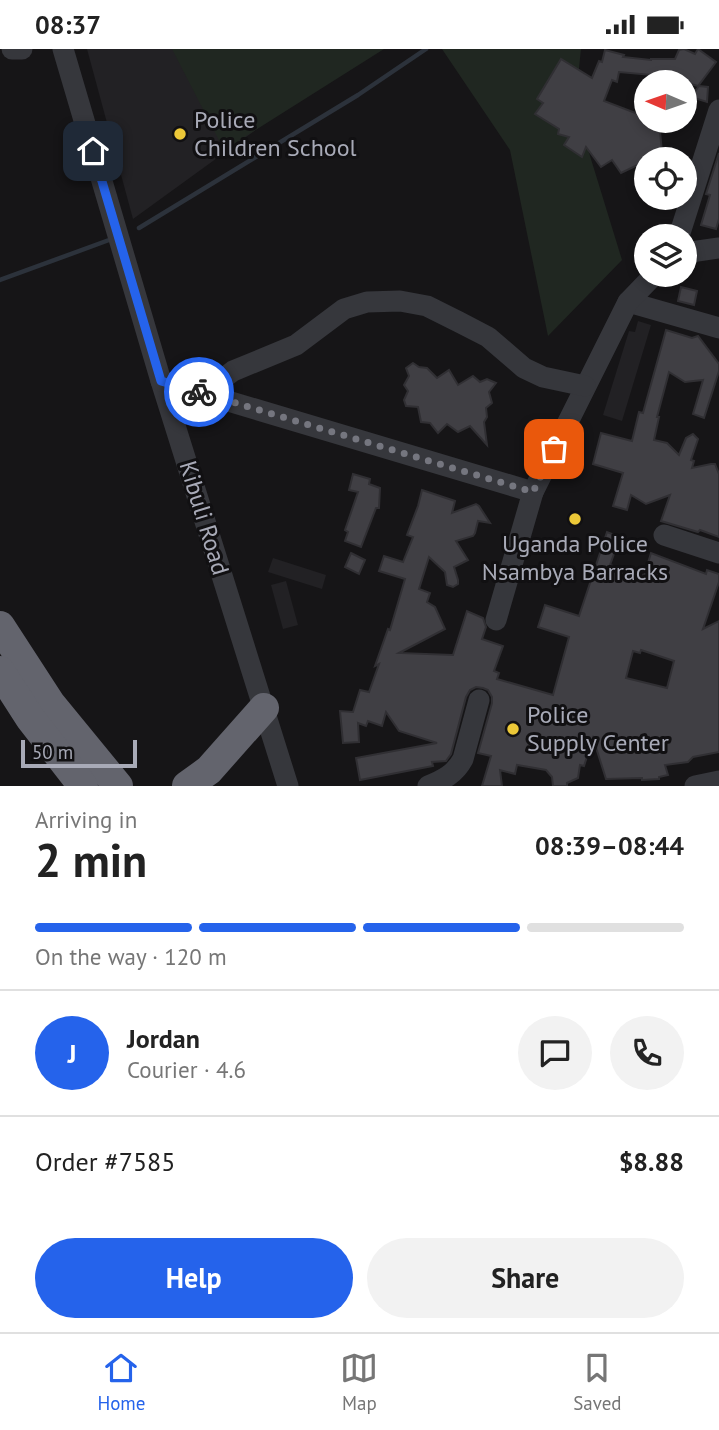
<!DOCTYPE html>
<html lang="en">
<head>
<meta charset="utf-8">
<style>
	:root { --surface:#fff; --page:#f2f2f2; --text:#222; --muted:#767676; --line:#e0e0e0; --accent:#2563eb }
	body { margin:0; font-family:"PT Sans",sans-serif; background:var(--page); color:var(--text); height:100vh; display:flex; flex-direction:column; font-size:26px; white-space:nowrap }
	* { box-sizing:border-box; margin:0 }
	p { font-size:23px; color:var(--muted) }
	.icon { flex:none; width:38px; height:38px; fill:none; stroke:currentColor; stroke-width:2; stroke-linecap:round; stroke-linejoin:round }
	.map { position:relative; height:737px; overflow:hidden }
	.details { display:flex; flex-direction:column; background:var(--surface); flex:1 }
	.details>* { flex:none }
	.needle { width:46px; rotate:272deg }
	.controls { position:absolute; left:634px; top:21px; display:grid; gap:14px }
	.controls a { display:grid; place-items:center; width:63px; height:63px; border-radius:50%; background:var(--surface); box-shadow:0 4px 10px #0003; font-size:35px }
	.scale { position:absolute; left:21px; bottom:18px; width:116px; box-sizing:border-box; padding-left:7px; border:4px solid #a8aab7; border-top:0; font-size:19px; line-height:24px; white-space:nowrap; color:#a8aab7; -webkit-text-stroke:5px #111012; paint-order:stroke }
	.pin { position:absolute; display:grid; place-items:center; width:60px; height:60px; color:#fff; margin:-30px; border-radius:14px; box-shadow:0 4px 10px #0006 }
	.courier { position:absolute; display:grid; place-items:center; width:70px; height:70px; margin:-35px; border:5px solid #2563eb; border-radius:50%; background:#fff; color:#222; box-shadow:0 2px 9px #0007 }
	.summary em { font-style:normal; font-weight:800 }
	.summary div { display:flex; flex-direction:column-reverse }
	.summary { display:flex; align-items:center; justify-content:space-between; height:119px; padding:0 35px }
	h1 { font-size:46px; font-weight:800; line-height:52px }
	.bar { display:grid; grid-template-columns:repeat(4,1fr); gap:10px 7px; align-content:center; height:84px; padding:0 35px }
	.bar i { height:9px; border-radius:5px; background:var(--line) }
	.bar .selected { background:var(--accent) }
	.bar p { grid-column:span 4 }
	.line { display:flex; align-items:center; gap:18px; padding:0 35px; border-top:2px solid var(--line) }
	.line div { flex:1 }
	.round { display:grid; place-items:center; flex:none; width:74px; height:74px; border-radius:37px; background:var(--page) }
	.action { display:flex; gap:14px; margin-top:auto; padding:14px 35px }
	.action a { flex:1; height:80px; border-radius:42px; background:var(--accent); color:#fff; font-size:28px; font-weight:800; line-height:80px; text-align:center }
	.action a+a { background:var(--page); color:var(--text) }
	.status { display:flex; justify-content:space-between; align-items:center; height:49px; padding:0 35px; background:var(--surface); direction:ltr }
	.status svg { height:19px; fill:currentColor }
	.dock { display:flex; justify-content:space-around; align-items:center; height:98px; border-top:2px solid var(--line); background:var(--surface); font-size:19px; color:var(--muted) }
	.dock a { display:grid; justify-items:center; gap:4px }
	.dock .selected { color:var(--accent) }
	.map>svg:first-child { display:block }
</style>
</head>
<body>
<div class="status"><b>08:37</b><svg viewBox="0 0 49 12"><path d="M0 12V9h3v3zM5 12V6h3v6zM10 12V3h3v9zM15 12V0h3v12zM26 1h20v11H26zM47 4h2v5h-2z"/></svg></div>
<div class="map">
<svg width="719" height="737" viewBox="0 0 719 737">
	<rect width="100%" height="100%" fill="#161517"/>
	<g fill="#222124">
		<path d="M87,0H367L133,170Z"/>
		<path d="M638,272L651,276L622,372L603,366L629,282L635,283Z"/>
		<path d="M273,509L326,526L322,540L268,523Z"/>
		<path d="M286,532L298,576L283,580L271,536Z"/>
	</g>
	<g fill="#202721">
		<path d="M172,0H384L224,101Z"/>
		<path d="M442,0H581L575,58L622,211L548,287L510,101Z"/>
	</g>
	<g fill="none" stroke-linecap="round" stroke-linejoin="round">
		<g stroke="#2c323b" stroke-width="4.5">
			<path d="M139,179L358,46L426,0"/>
			<path d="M0,231L109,191"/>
		</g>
	</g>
	<g fill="#403f44" stroke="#302f33" stroke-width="2" fill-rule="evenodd">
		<path d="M684,0L695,5L698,0L716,13L698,37L684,33H648L653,26L619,23L617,33L612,31L604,52L646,68V72H659L662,103L657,106L646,107V112L621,124L612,111L601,118L586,98L582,108L564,96L569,88L558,85L559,80L535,65L543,54L537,50L561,10L592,29L599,12L602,13L605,1L624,6L623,8L651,11V10H675L679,1Z"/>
		<path d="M699,37L708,38L707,53L691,48Z"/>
		<path d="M719,104V170L716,180L701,176L710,146L706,145Z"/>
		<path d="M681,238L697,242L694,256L678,252Z"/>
		<path d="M666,281L692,289L698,287L719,315V322L704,369L693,365L703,331L685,333L669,323L657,368H659L654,391L667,394L679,406L686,389L693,385L698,390L691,411L694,412L692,419L711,415H715L719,425V488L700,481L698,483L661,472L670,446L646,455L631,446L627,461L613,457L623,424L593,415L601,384L632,392L639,363L643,364Z"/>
		<path d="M413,314L419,318L427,319L437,329L449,321L458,336L473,327L480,333L487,330L496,334L489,343L492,354L486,359L487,368L484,373L487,396L470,377L458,383L447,375L438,384L430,374L421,373L418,358L406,357L404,351L408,342L404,336L409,327L406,319Z"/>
		<path d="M353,425L370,430L369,435L380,439L379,459H376L361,498L345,492L348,483L345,481L358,443L349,441Z"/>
		<path d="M422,441L455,452L452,464L476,455L479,457L490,474L478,472L475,484L473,487L456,492L468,511L454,518L458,531V535L453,538L447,536L445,523L429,508L419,540L430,544L427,553L435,558L445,580L399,604L453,606L467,562L483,569L486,578L482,590L503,597L494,622L499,624L497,630L553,646L569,588L538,578L545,556L579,567L607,483L620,488L610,516L644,527L651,504L706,525L707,521L719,525V533L703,580L719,572V703L693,708L688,713L665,716L668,726L659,728V730L642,731V729L606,730L593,689L584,717L580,716L578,729L567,734V737H553L552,728L546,721L517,716L515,725L500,721L502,737H482L491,707L478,704L492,654V648L488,641L483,639L476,638L470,641L466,648L451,705L446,712L432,713L433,717L360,731L356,709L437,694L399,682L386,663L382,677L368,672L366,677L358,674L359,693L343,694L340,662L353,663L360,641L369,643L379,615L375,617L388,580L390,581L405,530L379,522L384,507L403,513L413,488L407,486L418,457ZM641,601L674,612L667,639L626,629L633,602L640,604Z"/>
		<path d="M351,504L365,511L359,525L345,518Z"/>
	</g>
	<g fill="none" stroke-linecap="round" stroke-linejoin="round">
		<g stroke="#36373c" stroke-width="21">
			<path d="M12,0H22"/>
			<path d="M63,0L161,332L288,737"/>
			<path d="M679,187L719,61"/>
			<path d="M684,204L719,199"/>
			<path d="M628,253L719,279"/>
			<path d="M161,332L533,443L628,253L654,226"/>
			<path d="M203,345L233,322L296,296L344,260L367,253L400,252L427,257L459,273L488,288L524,319L543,328L585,337"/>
			<path d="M664,486L719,504"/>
			<path d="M496,571L533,443"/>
			<path d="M428,737C443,731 455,725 463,710L479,651"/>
			<path d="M695,737L719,732"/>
		</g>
		<g stroke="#63646d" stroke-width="30">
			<path d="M0,577L50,654L118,737"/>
			<path d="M0,622L30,669L83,737"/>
			<path d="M187,737L209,721L264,659"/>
		</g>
	</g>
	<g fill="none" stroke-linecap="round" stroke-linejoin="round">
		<path stroke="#75767f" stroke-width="7" stroke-dasharray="0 12.6" d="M199,343L533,443L554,400"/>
		<path stroke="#2563eb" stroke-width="9" d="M93,102L161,332L199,343"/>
	</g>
	<g fill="#ecc838" stroke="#111012" stroke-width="2.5">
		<circle cx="180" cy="85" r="7"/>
		<circle cx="575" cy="470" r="7"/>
		<circle cx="513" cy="680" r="7"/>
	</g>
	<g text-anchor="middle" stroke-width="6" stroke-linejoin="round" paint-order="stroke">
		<g font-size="24" fill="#a8aab7" stroke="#111012" text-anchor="start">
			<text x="194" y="79">Police<tspan x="194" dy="28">Children School</tspan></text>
			<text x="575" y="503" text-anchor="middle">Uganda Police<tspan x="575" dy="28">Nsambya Barracks</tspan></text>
			<text x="527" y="674">Police<tspan x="527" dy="28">Supply Center</tspan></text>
		</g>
		<g font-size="24" fill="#a8aab7" stroke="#111012">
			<text transform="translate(204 469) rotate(73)" y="8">Kibuli Road</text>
		</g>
	</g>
</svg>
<div class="controls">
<a><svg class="needle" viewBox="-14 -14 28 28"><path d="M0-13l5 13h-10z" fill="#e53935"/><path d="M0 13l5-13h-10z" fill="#767676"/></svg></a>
<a><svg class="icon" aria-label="locate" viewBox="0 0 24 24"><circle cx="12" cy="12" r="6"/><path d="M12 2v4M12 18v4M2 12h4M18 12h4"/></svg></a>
<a><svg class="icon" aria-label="layers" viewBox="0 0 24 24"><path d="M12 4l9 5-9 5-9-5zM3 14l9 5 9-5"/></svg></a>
</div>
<div class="scale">50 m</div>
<div class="pin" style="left:554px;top:400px;background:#ea580c"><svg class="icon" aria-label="bag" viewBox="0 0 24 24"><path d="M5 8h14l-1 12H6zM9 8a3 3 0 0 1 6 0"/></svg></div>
<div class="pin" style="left:93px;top:102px;background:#1f2937"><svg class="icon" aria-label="home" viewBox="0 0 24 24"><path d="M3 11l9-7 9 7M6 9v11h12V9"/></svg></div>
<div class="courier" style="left:199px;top:343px"><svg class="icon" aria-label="bike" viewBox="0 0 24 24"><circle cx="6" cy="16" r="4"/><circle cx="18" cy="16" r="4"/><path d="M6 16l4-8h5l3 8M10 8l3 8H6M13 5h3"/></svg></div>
</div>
<section class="details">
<div class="summary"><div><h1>2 min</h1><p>Arriving in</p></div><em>08:39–08:44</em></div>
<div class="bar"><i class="selected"></i><i class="selected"></i><i class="selected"></i><i></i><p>On the way · 120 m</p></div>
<div class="line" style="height:126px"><b class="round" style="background:var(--accent);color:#fff">J</b><div><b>Jordan</b><p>Courier · 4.6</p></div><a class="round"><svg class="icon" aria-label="chat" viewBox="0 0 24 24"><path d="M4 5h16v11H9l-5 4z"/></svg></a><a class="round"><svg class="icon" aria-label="phone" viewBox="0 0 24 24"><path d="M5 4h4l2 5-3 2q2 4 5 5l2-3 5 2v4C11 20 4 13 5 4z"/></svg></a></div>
<div class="line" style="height:91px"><div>Order #7585</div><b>$8.88</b></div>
<div class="action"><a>Help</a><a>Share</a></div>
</section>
<nav class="dock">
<a class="selected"><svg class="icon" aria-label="home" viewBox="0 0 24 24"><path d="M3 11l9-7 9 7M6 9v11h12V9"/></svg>Home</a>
<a><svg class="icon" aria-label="map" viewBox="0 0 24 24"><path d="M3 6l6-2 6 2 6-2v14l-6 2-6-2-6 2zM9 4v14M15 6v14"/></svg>Map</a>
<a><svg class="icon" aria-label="saved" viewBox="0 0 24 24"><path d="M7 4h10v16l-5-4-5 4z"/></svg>Saved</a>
</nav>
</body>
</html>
